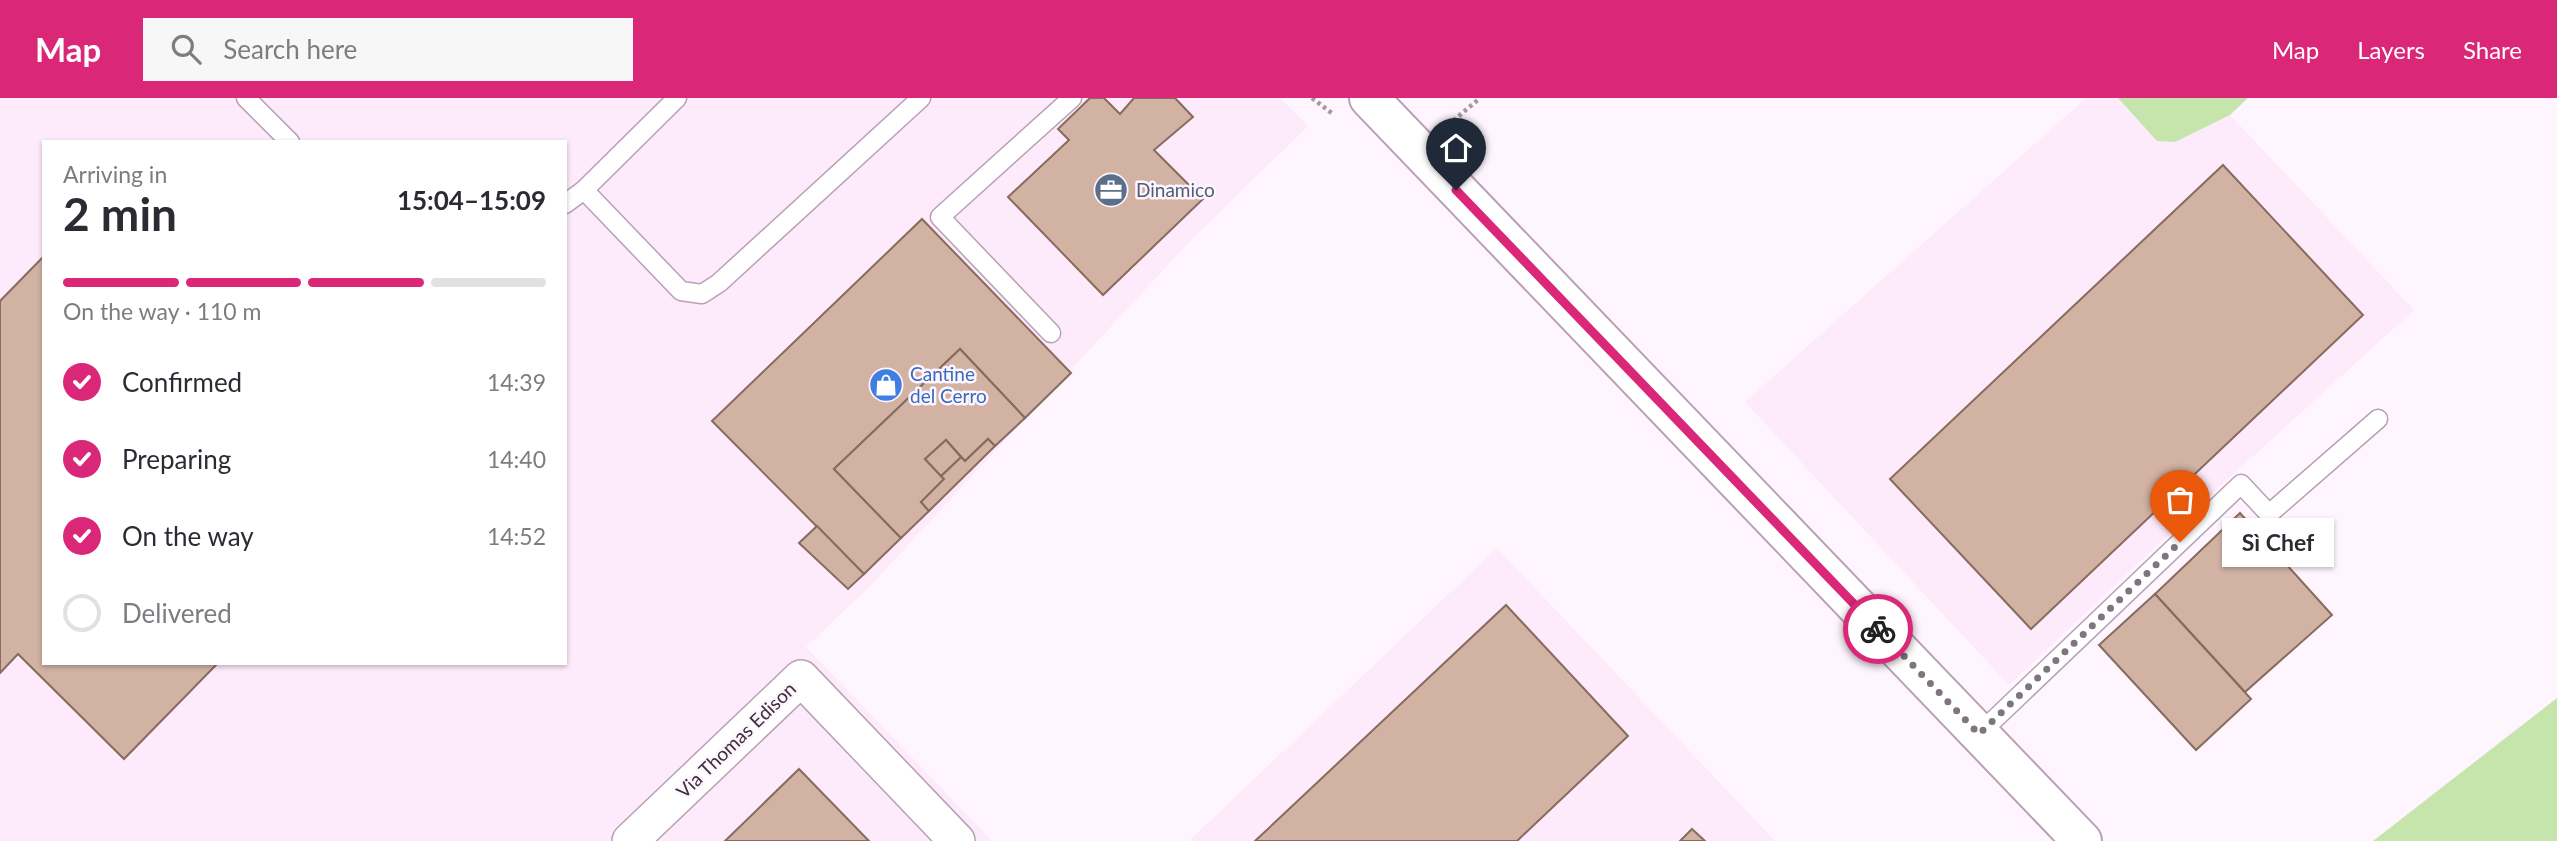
<!DOCTYPE html>
<html lang="en">
<head>
<meta charset="utf-8">
<style>
	:root { --surface:#fff; --page:#f7f7f7; --text:#2b2b33; --muted:#7c7c81; --line:#e1e1e2; --accent:#db2777 }
	body { margin:0; font-family:Lato,sans-serif; background:var(--page); color:var(--text); height:100vh; display:flex; flex-direction:column; font-size:26px; white-space:nowrap }
	* { box-sizing:border-box; margin:0 }
	p { font-size:23px; color:var(--muted) }
	.icon { flex:none; width:38px; height:38px; fill:none; stroke:currentColor; stroke-width:2; stroke-linecap:round; stroke-linejoin:round }
	.map { position:relative; flex:1; overflow:hidden }
	.side { position:absolute; left:42px; top:42px; width:525px; height:525px; display:flex; flex-direction:column; background:var(--surface); border-radius:0px; box-shadow:0 2px 5px #0004 }
	.side>* { flex:none }
	.pin { position:absolute; display:grid; place-items:center; width:60px; height:60px; color:#fff; margin:-72px -30px; border-radius:50% 50% 50% 0; rotate:-45deg; box-shadow:0 0 7px #0007 }
	.pin .icon { rotate:45deg }
	.courier { position:absolute; display:grid; place-items:center; width:70px; height:70px; margin:-35px; border:5px solid #db2777; border-radius:50%; background:#fff; color:#222; box-shadow:0 2px 9px #0007 }
	.bubble { position:absolute; height:49px; border-radius:0px; background:var(--surface); box-shadow:0 2px 5px #0004; font-size:23px; font-weight:700; line-height:49px; text-align:center }
	.headline em { font-style:normal; font-weight:700 }
	.headline div { display:flex; flex-direction:column-reverse }
	.headline { display:flex; align-items:center; justify-content:space-between; height:119px; padding:0 21px }
	h1 { font-size:46px; font-weight:700; line-height:52px }
	.bar { display:grid; grid-template-columns:repeat(4,1fr); gap:10px 7px; align-content:center; height:84px; padding:0 21px }
	.bar i { height:9px; border-radius:5px; background:var(--line) }
	.bar .selected { background:var(--accent) }
	.bar p { grid-column:span 4 }
	ol { padding:0 21px; list-style:none }
	li { display:flex; align-items:center; gap:21px; height:77px }
	li p { margin-inline-start:auto }
	li .icon { padding:7px; border-radius:50%; background:var(--accent); color:#fff; stroke-width:4 }
	li:last-child { color:var(--muted) }
	li i { width:38px; height:38px; border:4px solid var(--line); border-radius:50% }
	header { display:flex; align-items:center; gap:42px; box-sizing:border-box; height:98px; padding:0 35px; background:var(--accent); color:#fff }
	header strong { font-size:33px }
	nav { display:flex; gap:38px; margin-inline-start:auto; font-size:24px }
	.search { width:490px; height:63px; background:var(--page); display:flex; align-items:center; gap:18px; box-sizing:border-box; padding:0 24px; border-radius:0px; color:var(--muted); font-size:26px }
	.map>svg:first-child { display:block }
</style>
</head>
<body>
<header>
<strong>Map</strong>
<div class="search"><svg class="icon" aria-label="search" viewBox="0 0 24 24"><circle cx="10" cy="10" r="6"/><path d="M15 15l6 6"/></svg>Search here</div>
<nav><a>Map</a><a>Layers</a><a>Share</a></nav>
</header>
<div class="map">
<svg width="2557" height="743" viewBox="0 0 2557 743">
	<rect width="100%" height="100%" fill="#fff5fe"/>
	<g fill="#fdeafb" fill-rule="evenodd">
		<path d="M0,0H1280L1308,28L1193,140L870,488L806,549L992,743H0ZM44,44H565V565H44Z"/>
		<path d="M2086,0H2118L2157,43L2175,44L2230,17L2414,212L2217,391L2009,587L1745,304Z"/>
		<path d="M1497,450L1775,743H1189Z"/>
	</g>
	<g fill="#c6e5ad">
		<path d="M2118,0H2248L2230,17L2175,44L2157,43Z"/>
		<path d="M2557,600V743H2373Z"/>
	</g>
	<g fill="#d1b2a3" stroke="#876b5e" stroke-width="2">
		<path d="M1090,0H1104L1120,16L1134,0H1175L1193,19L1154,52L1203,101L1103,197L1008,99L1069,42L1058,31Z"/>
		<path d="M2223,67L2363,217L2031,531L1890,381Z"/>
		<path d="M922,121L1071,275L1025,320L960,251L834,371L901,440L864,476L712,323Z"/>
		<path d="M44,158V565H218L124,661L18,556L0,575V203Z"/>
		<path d="M960,251L1025,320L995,348L988,341L965,363L946,342L925,361L944,381L921,404L929,413L901,440L834,371Z"/>
		<path d="M988,341L995,348L929,413L921,404L944,381L941,378L961,359L965,363Z"/>
		<path d="M946,342L961,359L941,378L925,361Z"/>
		<path d="M2240,415L2332,517L2245,594L2155,496Z"/>
		<path d="M817,428L864,476L848,491L799,445Z"/>
		<path d="M2155,496L2251,601L2196,652L2099,547Z"/>
		<path d="M1506,507L1628,638L1517,743H1255Z"/>
		<path d="M799,671L869,743H725Z"/>
		<path d="M1692,731L1705,743H1680Z"/>
	</g>
	<g fill="none" stroke-linecap="round" stroke-linejoin="round">
		<g stroke="#b8a0b6" stroke-width="21">
			<g id="lane">
				<path d="M246,0L290,44"/>
				<path d="M584,92L681,193L702,196L719,185L921,0"/>
				<path d="M565,106L584,92L677,0"/>
				<path d="M1051,235L940,119L1072,0"/>
				<path d="M1979,636L2241,386L2269,416L2378,321"/>
			</g>
		</g>
		<g stroke="#b8a0b6" stroke-width="38">
			<path id="street" d="M630,743L801,580L957,743"/>
		</g>
		<g stroke="#b8a0b6" stroke-width="42">
			<path id="secondary" d="M1369,0L2082,743"/>
		</g>
		<g stroke="#a49aa3" stroke-width="4.5" stroke-dasharray="3.5 3.5" stroke-linecap="butt">
			<path d="M1312,0L1333,16"/>
			<path d="M1448,27L1480,0"/>
		</g>
		<use href="#lane" stroke="#fff" stroke-width="18"/>
		<use href="#street" stroke="#fff" stroke-width="35"/>
		<use href="#secondary" stroke="#fff" stroke-width="38"/>
	</g>
	<g fill="none" stroke-linecap="round" stroke-linejoin="round">
		<path stroke="#7e757e" stroke-width="7" stroke-dasharray="0 12.6" d="M1878,531L1979,636L2180,444"/>
		<path stroke="#db2777" stroke-width="9" d="M1456,92L1878,531"/>
	</g>
	<defs>
		<g id="office-disc" transform="scale(1.75)"><circle r="9.5" fill="#5c6f8a" stroke="#fff5fe"/><path d="M-6-3h4V-5.5h4V-3h4V5H-6ZM-1-4.5V-3h2v-1.5ZM-6 0V1H6V0Z" fill="#fff"/></g>
		<g id="shop-disc" transform="scale(1.75)"><circle r="9.5" fill="#3f7fe0" stroke="#fff5fe"/><path d="M-5-2.5h2.3a2.7 3.5 0 0 1 5.4 0H5L5.5 6h-11ZM-1.5-2.5h3a1.5 2.3 0 0 0-3 0Z" fill="#fff"/></g>
	</defs>
	<g fill-rule="evenodd">
		<use href="#office-disc" x="1111" y="92"/>
		<use href="#shop-disc" x="886" y="287"/>
	</g>
	<g text-anchor="middle" stroke-width="5" stroke-linejoin="round" paint-order="stroke">
		<g font-size="19" fill="#4e5e75" stroke="#fff5fe" text-anchor="start">
			<text x="1136" y="99">Dinamico</text>
		</g>
		<g font-size="19" fill="#366cbe" stroke="#fff5fe" text-anchor="start">
			<text x="910" y="283">Cantine<tspan x="910" dy="22">del Cerro</tspan></text>
		</g>
		<g font-size="19" fill="#393039" stroke="#fff5fe">
			<text transform="translate(736 642) rotate(-44)" y="7">Via Thomas Edison</text>
		</g>
	</g>
</svg>
<div class="pin" style="left:2180px;top:444px;background:#ea580c"><svg class="icon" aria-label="bag" viewBox="0 0 24 24"><path d="M5 8h14l-1 12H6zM9 8a3 3 0 0 1 6 0"/></svg></div>
<div class="pin" style="left:1456px;top:92px;background:#1f2937"><svg class="icon" aria-label="home" viewBox="0 0 24 24"><path d="M3 11l9-7 9 7M6 9v11h12V9"/></svg></div>
<div class="courier" style="left:1878px;top:531px"><svg class="icon" aria-label="bike" viewBox="0 0 24 24"><circle cx="6" cy="16" r="4"/><circle cx="18" cy="16" r="4"/><path d="M6 16l4-8h5l3 8M10 8l3 8H6M13 5h3"/></svg></div>
<div class="bubble" style="left:2222px;top:420px;width:112px">Sì Chef</div>
<section class="side">
<div class="headline"><div><h1>2 min</h1><p>Arriving in</p></div><em>15:04–15:09</em></div>
<div class="bar"><i class="selected"></i><i class="selected"></i><i class="selected"></i><i></i><p>On the way · 110 m</p></div>
<ol>
<li><svg class="icon" aria-label="check" viewBox="0 0 24 24"><path d="M5 12l5 5 9-10"/></svg>Confirmed<p>14:39</p></li>
<li><svg class="icon" aria-label="check" viewBox="0 0 24 24"><path d="M5 12l5 5 9-10"/></svg>Preparing<p>14:40</p></li>
<li><svg class="icon" aria-label="check" viewBox="0 0 24 24"><path d="M5 12l5 5 9-10"/></svg>On the way<p>14:52</p></li>
<li><i></i>Delivered</li>
</ol>
</section>
</div>
</body>
</html>
